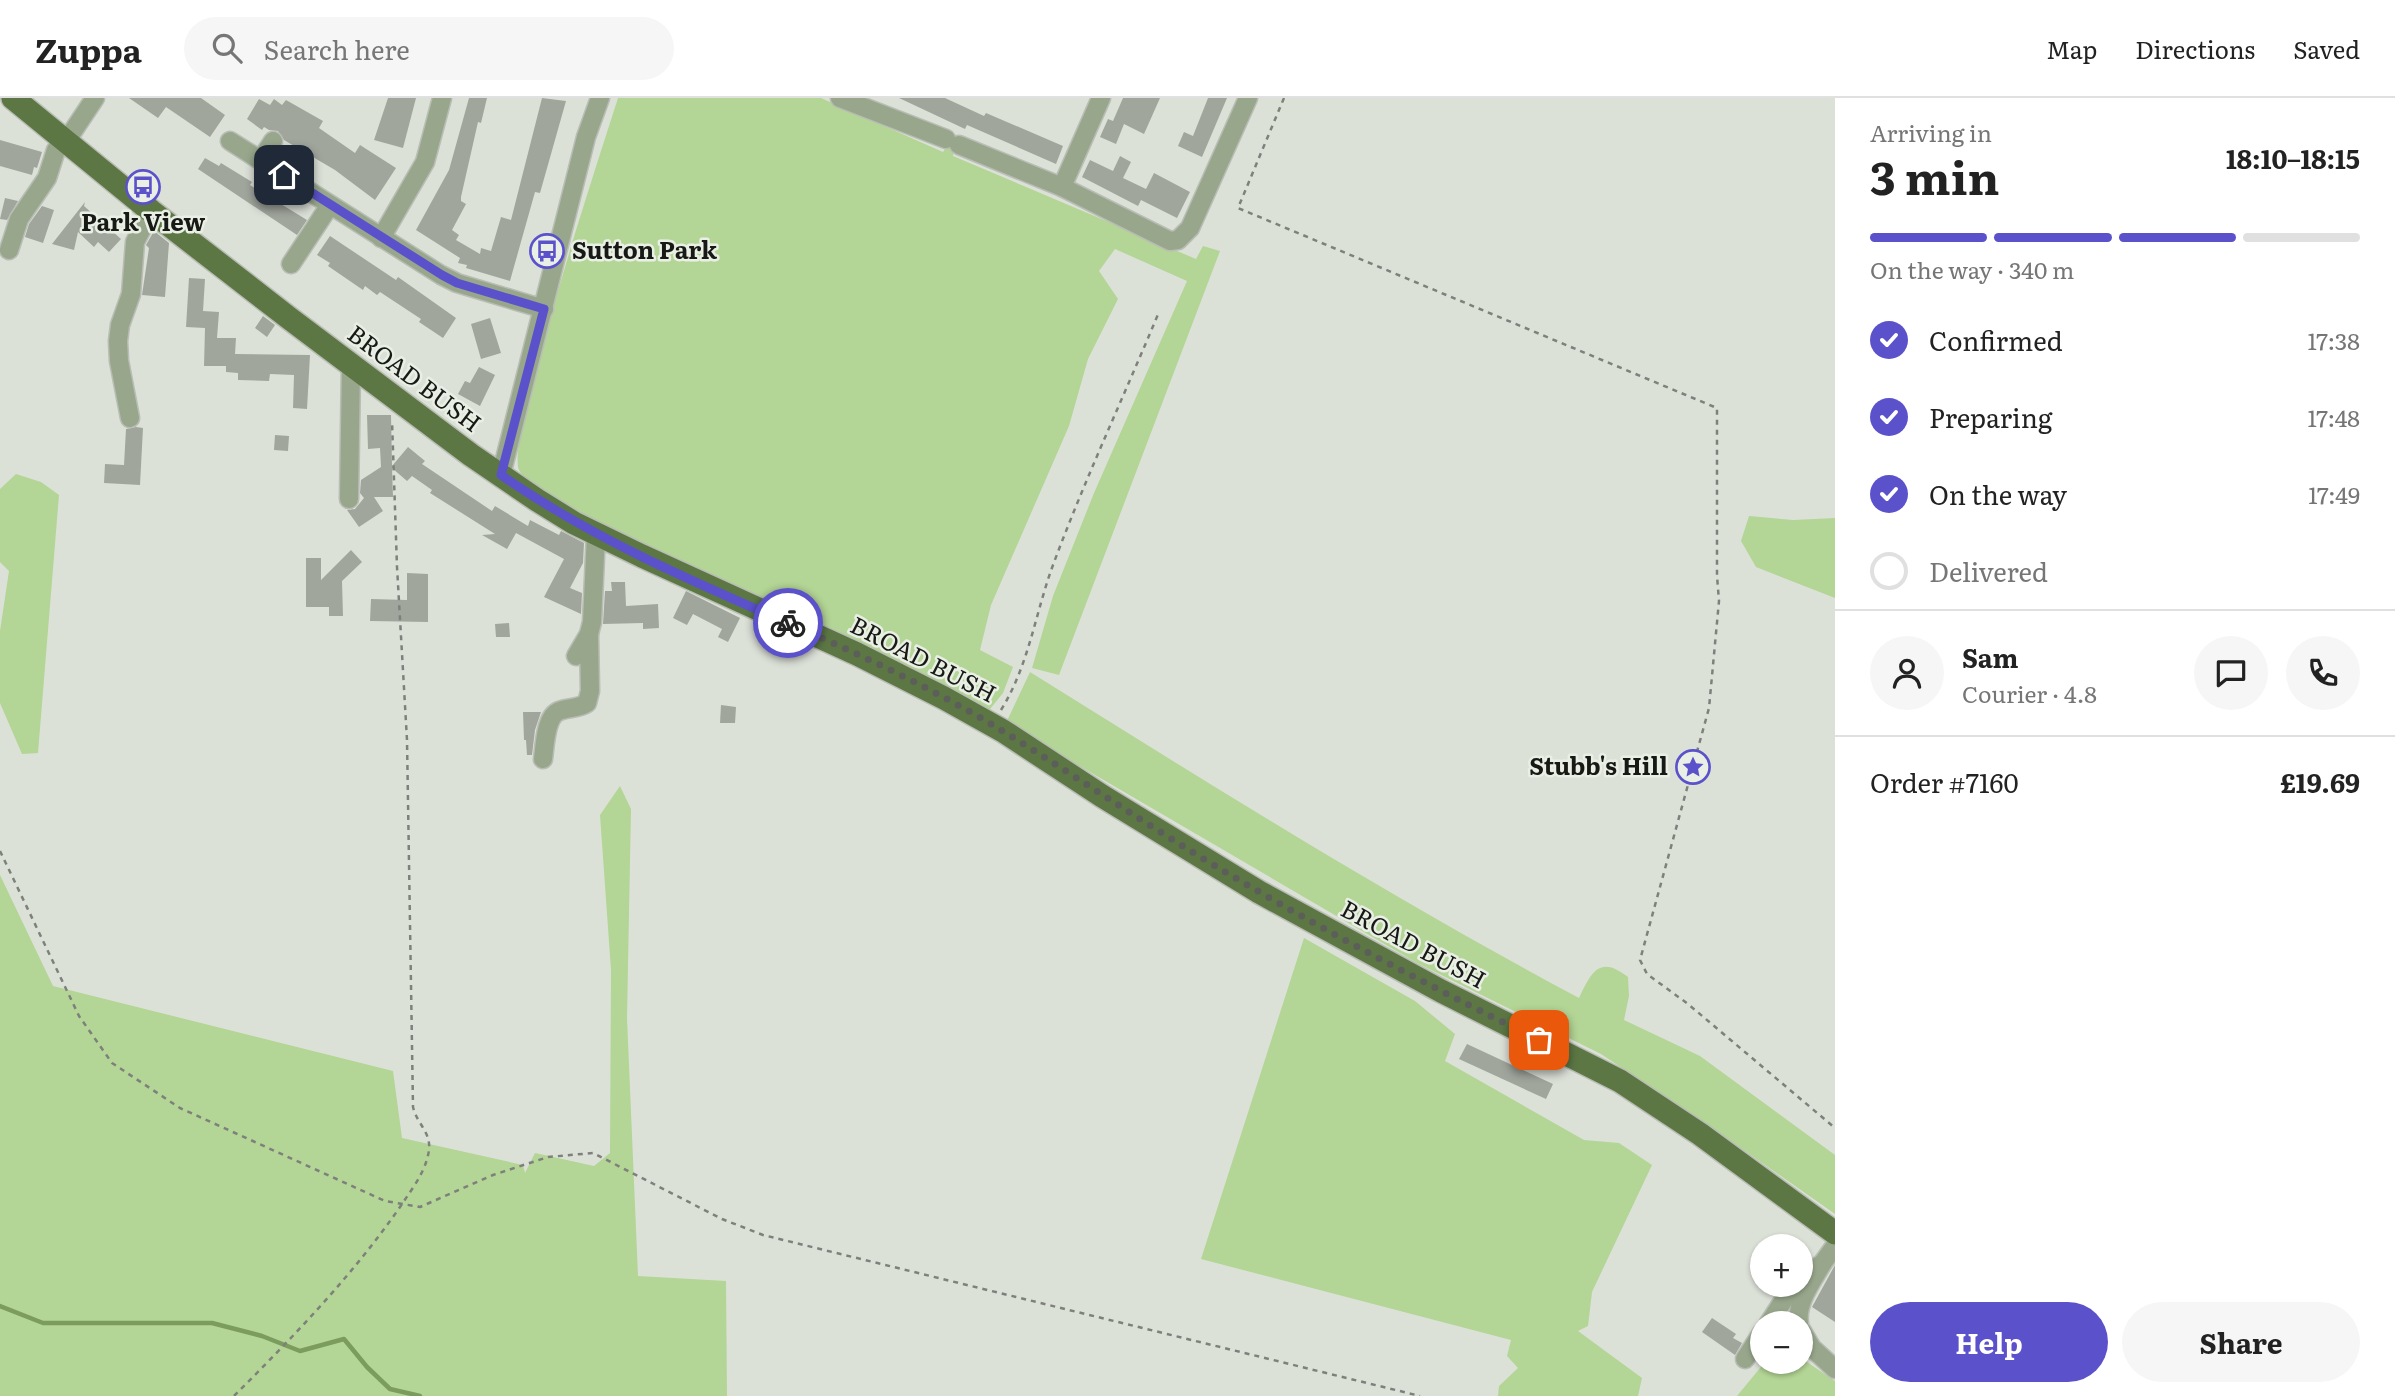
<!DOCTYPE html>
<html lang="en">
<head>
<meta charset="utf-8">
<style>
	:root { --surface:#fff; --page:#f6f6f6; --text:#222; --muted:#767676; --line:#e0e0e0; --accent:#5b52cb }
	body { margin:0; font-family:Literata,serif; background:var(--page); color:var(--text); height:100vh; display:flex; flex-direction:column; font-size:26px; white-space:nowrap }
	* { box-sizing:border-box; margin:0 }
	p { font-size:23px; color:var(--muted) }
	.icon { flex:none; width:38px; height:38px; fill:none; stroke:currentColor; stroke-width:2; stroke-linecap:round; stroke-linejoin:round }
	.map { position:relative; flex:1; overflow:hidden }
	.drawer { display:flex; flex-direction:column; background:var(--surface); width:560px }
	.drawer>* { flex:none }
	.fabs { position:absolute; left:1750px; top:1136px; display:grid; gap:14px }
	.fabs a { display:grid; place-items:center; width:63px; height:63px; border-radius:50%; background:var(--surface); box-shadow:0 2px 5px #0004; font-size:35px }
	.pin { position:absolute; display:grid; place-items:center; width:60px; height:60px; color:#fff; margin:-30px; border-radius:14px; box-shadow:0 4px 10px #0006 }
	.courier { position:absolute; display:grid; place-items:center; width:70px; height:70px; margin:-35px; border:5px solid #5b52cb; border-radius:50%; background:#fff; color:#222; box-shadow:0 2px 9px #0007 }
	.overview em { font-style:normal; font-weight:700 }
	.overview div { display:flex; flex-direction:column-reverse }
	.overview { display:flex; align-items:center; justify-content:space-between; height:119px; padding:0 35px }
	h1 { font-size:46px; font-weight:700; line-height:52px }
	.bar { display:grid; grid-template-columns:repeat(4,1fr); gap:10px 7px; align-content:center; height:84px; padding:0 35px }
	.bar i { height:9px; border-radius:5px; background:var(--line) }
	.bar .current { background:var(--accent) }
	.bar p { grid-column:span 4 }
	.line { display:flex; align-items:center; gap:18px; padding:0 35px; border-top:2px solid var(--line) }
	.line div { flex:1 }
	.round { display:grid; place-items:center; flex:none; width:74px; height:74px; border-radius:37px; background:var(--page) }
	ol { padding:0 35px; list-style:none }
	li { display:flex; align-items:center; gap:21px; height:77px }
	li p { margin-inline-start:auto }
	li .icon { padding:7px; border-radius:50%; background:var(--accent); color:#fff; stroke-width:4 }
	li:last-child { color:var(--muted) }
	li i { width:38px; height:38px; border:4px solid var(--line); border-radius:50% }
	.cta { display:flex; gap:14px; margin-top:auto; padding:14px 35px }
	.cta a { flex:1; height:80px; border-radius:42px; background:var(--accent); color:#fff; font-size:28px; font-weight:700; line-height:80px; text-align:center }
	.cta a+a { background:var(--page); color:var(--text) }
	header { display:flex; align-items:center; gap:42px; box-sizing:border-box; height:98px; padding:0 35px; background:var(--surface); border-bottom:2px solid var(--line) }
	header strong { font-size:33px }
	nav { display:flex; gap:38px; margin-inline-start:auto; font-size:24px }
	.search { width:490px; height:63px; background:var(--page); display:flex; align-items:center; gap:18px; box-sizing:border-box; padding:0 24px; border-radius:38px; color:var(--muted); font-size:26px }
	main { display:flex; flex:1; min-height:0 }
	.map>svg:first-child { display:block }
</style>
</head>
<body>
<header>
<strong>Zuppa</strong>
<div class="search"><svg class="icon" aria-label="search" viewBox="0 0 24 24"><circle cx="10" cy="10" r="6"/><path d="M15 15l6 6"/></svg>Search here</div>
<nav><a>Map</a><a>Directions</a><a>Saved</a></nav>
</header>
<main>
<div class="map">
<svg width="1835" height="1298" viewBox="0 0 1835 1298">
	<rect width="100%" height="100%" fill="#dce1d8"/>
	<g fill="#b3d595">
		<path d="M618,0H821L943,54L951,41L956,43L953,58L1196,161L1203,148L1220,153L1059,577L1032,570L1053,498L1094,395L1187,183L1115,151L1099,173L1118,201L1088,261L1069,328L991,507L980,552L1013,569L1003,595L982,621L901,578L810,520L802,516L793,517C715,481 634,448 560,403C546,395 527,387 519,372C505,345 603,48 618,0Z"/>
		<path d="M16,376L41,384L59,397L38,655L22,656L0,605V533L9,473L0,464V391Z"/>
		<path d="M1749,418L1793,422L1835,420V500L1756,469L1741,443Z"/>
		<path d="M1030,574C1211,687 1391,800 1579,900C1591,875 1599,856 1628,879L1629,898L1624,922L1700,958L1835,1057V1116L1731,1043L1601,956L1417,865L1006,625Z"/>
		<path d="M620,688L631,711L627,920L638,1178L726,1183L727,1298H0V777L53,888L393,973L402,1040L523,1067L525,1075L535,1055L594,1068L610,1055L611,872L600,717Z"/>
		<path d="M1304,840L1415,903L1455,936L1445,963L1584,1042L1619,1045L1652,1067L1592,1194L1588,1228L1578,1233L1642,1280L1638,1298H1498L1499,1288L1518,1270L1507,1258L1511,1242L1201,1161Z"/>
		<path d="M1801,1260L1835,1283V1298H1737L1765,1264H1801Z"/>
	</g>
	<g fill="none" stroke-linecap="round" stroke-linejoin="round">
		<path stroke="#7b9c5d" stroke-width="4.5" d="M0,1208L43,1225H212L262,1238L300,1253L344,1241L367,1269L390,1291L420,1298"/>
	</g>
	<g fill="#a1a69d">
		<path d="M129,0H201L225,17L210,39L166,9L158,20Z"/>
		<path d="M388,0H416L403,50L374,42Z"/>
		<path d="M469,0H487L481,25L478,24L461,99V103L466,106L452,132L459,137L456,142L480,156L481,150L491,153L501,119L511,122L542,0L566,3L540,95L535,94L510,183L466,170L467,167L458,165L460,160L416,132L449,72Z"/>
		<path d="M899,0H945L984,18L986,15L1063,48L1056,66L967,27L965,31Z"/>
		<path d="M1123,0H1160L1144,36L1124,26L1116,46L1100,39L1108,21L1113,23Z"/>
		<path d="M1208,0H1227L1202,59L1178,48L1184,34L1193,38Z"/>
		<path d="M259,1L270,7L274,1L282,7L286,2L323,23L319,30L355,55L360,47L396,70L375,102L335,72L284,42L278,33L269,32L264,29L262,32L247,21Z"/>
		<path d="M0,42L42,54L37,70L34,69L32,77L0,68Z"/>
		<path d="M1120,58L1131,64L1123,80L1146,91L1154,75L1190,94L1177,120L1141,102L1138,108L1082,79L1090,62L1113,73Z"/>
		<path d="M205,60L219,68L221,65L252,84L250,87L307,122L297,137L198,71Z"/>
		<path d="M5,100L18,103L7,122L0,121Z"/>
		<path d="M85,104L84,108L121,141L109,154L98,144L94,149L78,134L74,152L52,146Z"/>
		<path d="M42,108L54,112L43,145L25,139L29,126Z"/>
		<path d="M154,133L169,145L165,199L142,197L149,150L146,147Z"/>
		<path d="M330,138L396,182L398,179L456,220L443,240L419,224L421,221L380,194L377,197L365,188L363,192L328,168L330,165L317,157Z"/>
		<path d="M189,180L205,181L203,213L219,214L217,240H236L235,256L310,257L307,311L293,310L294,277L270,276L269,283L238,282V275L226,274V268H204L205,230L186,229Z"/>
		<path d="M263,218L275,227L267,239L255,230Z"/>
		<path d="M490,220L501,255L481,261L471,226Z"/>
		<path d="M479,269L495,277L480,308L458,296L465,283L470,285Z"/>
		<path d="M367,317H391L392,368L408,349L425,363L422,366L492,413L495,408L528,428L530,422L559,437L561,433L584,445L583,465L570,490L582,495L581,516L544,499L564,461L516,435L507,451L482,437L495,436L430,395L432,392L412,378L407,383L392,370L393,399H374L383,413L359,429L347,412L355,411L364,400L360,395L361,382L381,369L380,350L368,351Z"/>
		<path d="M136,329L143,330L140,387L104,385L105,366L124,367L126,331Z"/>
		<path d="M275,337L289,338L288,353L274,352Z"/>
		<path d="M351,452L362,464L342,483L343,518H329V509H306V460H321V482Z"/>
		<path d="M407,475L428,476V524L370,523L371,501L407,502Z"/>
		<path d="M611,484H625L626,508L658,506L659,530L643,531V525L603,526L605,493H612Z"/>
		<path d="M686,493L740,520L728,544L718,539L722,531L693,516L687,527L673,520Z"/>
		<path d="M509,525L510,539H496L495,526Z"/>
		<path d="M721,607L736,609L735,625H720Z"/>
		<path d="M523,614H541L535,632L532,657H527L526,642H524Z"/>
		<path d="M1467,946L1553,986L1546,1001L1459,961Z"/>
		<path d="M1835,1167V1224L1812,1209Z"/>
		<path d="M1712,1220L1736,1236L1733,1240L1742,1245L1735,1257L1702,1234Z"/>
	</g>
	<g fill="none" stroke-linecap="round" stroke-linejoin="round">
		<g stroke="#b9bdb5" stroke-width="21">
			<g id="minor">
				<path d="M840,0L946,41"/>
				<path d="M1101,0L1062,89L1170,143L1178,142L1190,130L1248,0"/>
				<path d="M67,42L95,0"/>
				<path d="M230,43L441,177L457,185L544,211"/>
				<path d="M959,47L1062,89"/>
				<path d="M261,62L273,43"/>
				<path d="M381,140L425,64L442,0"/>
				<path d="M9,152L19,121L47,80L56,52L64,40"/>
				<path d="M291,166L330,107"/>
				<path d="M130,320L119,263L118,243L120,227L131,196L135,144L151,113"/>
				<path d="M501,377L586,39L600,0"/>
				<path d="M349,401L351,267"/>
				<path d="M576,558L589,536L592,524L596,436"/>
				<path d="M543,661C545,648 545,619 559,613C569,609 578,611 587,605L590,593L589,536"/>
				<path d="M1814,1171L1822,1166L1835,1148"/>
				<path d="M1769,1225L1794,1186"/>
				<path d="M1799,1225C1796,1204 1812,1184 1822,1166"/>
				<path d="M1801,1232L1812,1250L1835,1271"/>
				<path d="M1745,1261L1762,1235"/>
			</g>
		</g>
		<g stroke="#b9bdb5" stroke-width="26">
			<path id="major" d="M13,0L151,113L289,220L471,357L537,402L574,425L642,458L857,556L944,600L1003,633L1102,698L1259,794L1441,893L1620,983L1700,1036L1835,1135"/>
		</g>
		<g stroke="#7e817b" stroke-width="2.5" stroke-dasharray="5 5" stroke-linecap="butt">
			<path d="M1284,0L1238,110L1717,310V478L1719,503L1709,610L1640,862L1647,876L1688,906L1835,1030"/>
			<path d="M1001,612C1029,567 1035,516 1053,467C1085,381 1124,298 1159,214"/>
			<path d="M0,753L79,918L112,965L180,1010L385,1103L420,1109L493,1077L548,1059L593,1055L722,1121L763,1137L1420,1298"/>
			<path d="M234,1298C293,1239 352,1178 400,1109C411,1092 426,1074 429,1052C431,1034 417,1026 413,1009L407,642L397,469L392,323"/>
		</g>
		<use href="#minor" stroke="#98a78c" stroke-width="18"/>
		<use href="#major" stroke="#5c7744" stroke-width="23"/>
	</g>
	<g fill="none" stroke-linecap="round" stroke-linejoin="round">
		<path stroke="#5c5f59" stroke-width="7" stroke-dasharray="0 12.6" d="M788,525C861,557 934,591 1001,632C1066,672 1129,715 1194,755C1305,823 1421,884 1539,942"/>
		<path stroke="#5b52cb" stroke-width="9" d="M284,77L442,177L457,185L544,211L501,377C590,439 689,482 788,525"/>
	</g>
	<defs>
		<g id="bus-ring" transform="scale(1.75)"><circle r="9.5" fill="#e9efe5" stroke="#5b52cb" stroke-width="1.5"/><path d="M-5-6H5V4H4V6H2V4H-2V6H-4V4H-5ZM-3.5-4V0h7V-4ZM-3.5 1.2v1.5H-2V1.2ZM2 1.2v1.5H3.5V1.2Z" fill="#5b52cb"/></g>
		<g id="sight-ring" transform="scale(1.75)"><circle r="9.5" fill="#e9efe5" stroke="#5b52cb" stroke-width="1.5"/><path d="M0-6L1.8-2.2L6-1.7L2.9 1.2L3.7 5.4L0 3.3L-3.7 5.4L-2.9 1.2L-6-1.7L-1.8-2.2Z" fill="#5b52cb"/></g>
	</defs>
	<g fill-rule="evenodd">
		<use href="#bus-ring" x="143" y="89"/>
		<use href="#bus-ring" x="547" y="153"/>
		<use href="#sight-ring" x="1693" y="669"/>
	</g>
	<g text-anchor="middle" stroke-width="5" stroke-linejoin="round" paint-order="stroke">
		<g font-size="24" font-weight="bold" fill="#171915" stroke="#e9efe5">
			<text x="143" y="133">Park View</text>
			<text x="572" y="161" text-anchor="start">Sutton Park</text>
			<text x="1668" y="677" text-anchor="end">Stubb's Hill</text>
		</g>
		<g font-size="24" fill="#171915" stroke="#e9efe5">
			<text transform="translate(414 281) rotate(37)" y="8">BROAD BUSH</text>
			<text transform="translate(923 562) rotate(27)" y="8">BROAD BUSH</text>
			<text transform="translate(1413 847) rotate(28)" y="8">BROAD BUSH</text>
		</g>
	</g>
</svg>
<div class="fabs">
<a>+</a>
<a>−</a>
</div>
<div class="pin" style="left:1539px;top:942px;background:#ea580c"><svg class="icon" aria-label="bag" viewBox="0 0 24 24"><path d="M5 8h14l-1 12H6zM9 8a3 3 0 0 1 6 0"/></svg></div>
<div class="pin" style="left:284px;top:77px;background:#1f2937"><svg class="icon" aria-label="home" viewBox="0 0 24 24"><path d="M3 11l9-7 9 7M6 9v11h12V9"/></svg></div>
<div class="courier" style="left:788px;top:525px"><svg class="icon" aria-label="bike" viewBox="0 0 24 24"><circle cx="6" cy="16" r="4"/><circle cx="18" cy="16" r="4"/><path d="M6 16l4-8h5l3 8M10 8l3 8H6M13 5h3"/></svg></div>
</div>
<section class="drawer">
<div class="overview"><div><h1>3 min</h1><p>Arriving in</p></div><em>18:10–18:15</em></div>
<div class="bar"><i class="current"></i><i class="current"></i><i class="current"></i><i></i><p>On the way · 340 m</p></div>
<ol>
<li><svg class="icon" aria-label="check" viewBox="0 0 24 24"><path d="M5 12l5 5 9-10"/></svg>Confirmed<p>17:38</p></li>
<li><svg class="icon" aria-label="check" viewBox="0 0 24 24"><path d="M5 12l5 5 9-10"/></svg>Preparing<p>17:48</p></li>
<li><svg class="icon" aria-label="check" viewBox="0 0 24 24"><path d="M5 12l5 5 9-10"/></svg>On the way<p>17:49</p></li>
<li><i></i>Delivered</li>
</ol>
<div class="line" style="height:126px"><a class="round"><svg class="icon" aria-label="person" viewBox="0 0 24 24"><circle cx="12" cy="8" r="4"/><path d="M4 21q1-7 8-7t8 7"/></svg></a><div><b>Sam</b><p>Courier · 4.8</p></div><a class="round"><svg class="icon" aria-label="chat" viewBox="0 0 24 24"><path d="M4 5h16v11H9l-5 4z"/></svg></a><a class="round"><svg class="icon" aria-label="phone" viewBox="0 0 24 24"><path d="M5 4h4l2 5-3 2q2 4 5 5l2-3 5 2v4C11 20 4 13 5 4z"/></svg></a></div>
<div class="line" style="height:91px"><div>Order #7160</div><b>£19.69</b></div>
<div class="cta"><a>Help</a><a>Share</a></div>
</section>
</main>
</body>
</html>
